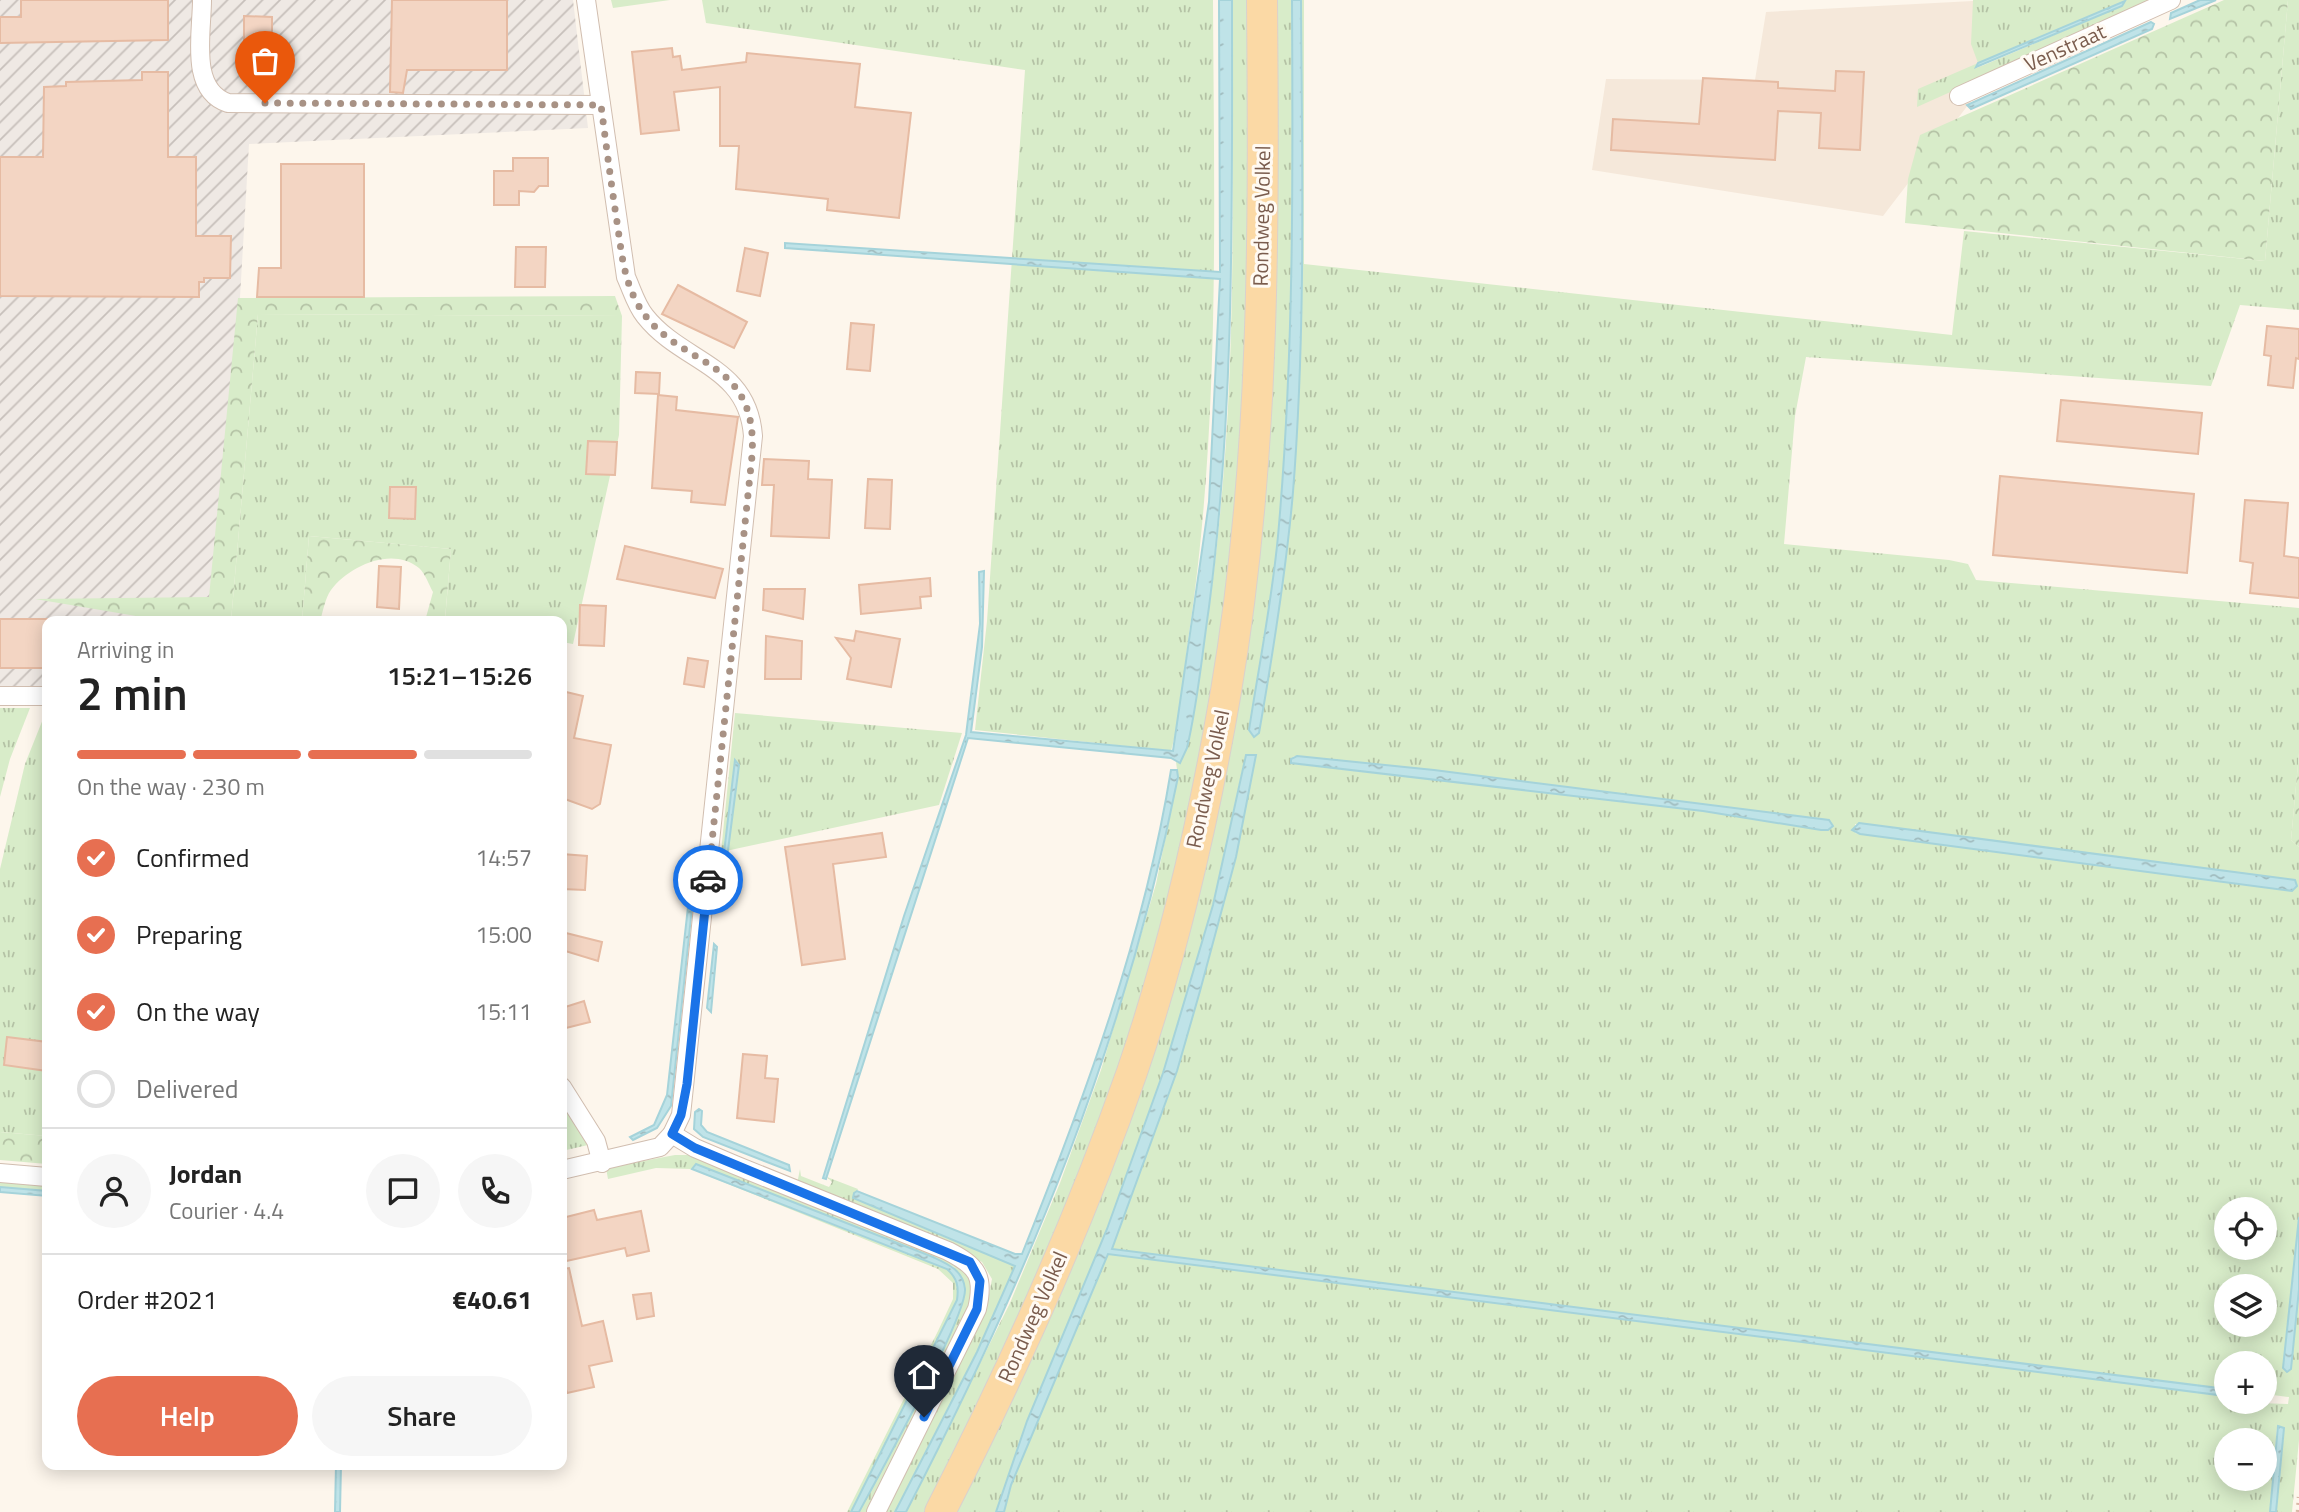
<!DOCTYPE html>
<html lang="en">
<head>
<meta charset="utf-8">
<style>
	:root { --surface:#fff; --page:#f6f6f6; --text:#222; --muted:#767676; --line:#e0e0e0; --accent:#e76f51 }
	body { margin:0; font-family:"Titillium Web",sans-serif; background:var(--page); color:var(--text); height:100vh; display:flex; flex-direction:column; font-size:26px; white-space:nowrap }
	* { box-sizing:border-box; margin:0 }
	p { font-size:23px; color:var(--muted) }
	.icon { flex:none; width:38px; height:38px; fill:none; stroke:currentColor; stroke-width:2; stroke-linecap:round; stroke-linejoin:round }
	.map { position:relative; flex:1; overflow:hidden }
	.side { position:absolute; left:42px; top:616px; width:525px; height:854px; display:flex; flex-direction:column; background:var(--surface); border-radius:14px; box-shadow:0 4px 18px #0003 }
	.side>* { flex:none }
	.buttons { position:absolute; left:2214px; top:1197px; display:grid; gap:14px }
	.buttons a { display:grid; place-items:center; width:63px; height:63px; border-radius:50%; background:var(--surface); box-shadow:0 4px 18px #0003; font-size:35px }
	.pin { position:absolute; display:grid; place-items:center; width:60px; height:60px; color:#fff; margin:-72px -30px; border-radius:50% 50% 50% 0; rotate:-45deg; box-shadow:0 0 7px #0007 }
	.pin .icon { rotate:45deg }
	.courier { position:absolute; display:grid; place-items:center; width:70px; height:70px; margin:-35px; border:5px solid #1a73e8; border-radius:50%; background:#fff; color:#222; box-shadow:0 2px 9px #0007 }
	.summary em { font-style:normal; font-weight:600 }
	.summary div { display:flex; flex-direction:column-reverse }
	.summary { display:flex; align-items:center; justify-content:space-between; height:119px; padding:0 35px }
	h1 { font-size:46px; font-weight:600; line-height:52px }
	.bar { display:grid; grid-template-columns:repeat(4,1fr); gap:10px 7px; align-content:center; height:84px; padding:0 35px }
	.bar i { height:9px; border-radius:5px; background:var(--line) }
	.bar .on { background:var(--accent) }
	.bar p { grid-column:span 4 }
	.line { display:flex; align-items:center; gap:18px; padding:0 35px; border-top:2px solid var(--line) }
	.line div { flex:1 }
	.round { display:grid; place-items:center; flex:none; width:74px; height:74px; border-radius:37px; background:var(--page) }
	ol { padding:0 35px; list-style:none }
	li { display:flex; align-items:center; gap:21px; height:77px }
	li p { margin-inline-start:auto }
	li .icon { padding:7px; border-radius:50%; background:var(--accent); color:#fff; stroke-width:4 }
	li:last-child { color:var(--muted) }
	li i { width:38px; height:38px; border:4px solid var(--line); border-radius:50% }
	.primary-button { display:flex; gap:14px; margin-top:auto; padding:14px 35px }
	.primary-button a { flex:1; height:80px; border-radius:42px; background:var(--accent); color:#fff; font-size:28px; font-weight:600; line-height:80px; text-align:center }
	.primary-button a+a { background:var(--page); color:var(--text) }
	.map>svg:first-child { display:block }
</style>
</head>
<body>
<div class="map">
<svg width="2299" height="1512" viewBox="0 0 2299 1512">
	<defs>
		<pattern id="industrial-furrows" width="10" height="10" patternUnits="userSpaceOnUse" patternTransform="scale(1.75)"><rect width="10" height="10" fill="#efe9e4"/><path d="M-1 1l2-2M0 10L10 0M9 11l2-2" fill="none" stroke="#c7c0bb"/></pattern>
		<pattern id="grass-tufts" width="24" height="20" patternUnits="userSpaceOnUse" patternTransform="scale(1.75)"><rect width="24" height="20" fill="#d8ecc9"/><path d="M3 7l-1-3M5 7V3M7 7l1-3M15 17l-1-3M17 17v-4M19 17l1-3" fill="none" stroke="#b4c2a5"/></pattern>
		<pattern id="forest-crowns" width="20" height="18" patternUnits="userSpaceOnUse" patternTransform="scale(1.75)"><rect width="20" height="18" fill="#d8ecc9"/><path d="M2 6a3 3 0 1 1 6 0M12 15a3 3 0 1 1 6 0" fill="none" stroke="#b4c2a5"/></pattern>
		<pattern id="water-ripples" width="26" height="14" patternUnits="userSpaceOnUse" patternTransform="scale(1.75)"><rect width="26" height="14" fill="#bfe3e8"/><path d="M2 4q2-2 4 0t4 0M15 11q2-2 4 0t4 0" fill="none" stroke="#a0bbbe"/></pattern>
	</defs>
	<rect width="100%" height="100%" fill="#fdf6ec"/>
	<path fill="#f5e8da" d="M1992,0L1978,92L1883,216L1592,170L1606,79L1755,80L1766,12Z"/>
	<path fill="url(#industrial-furrows)" d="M0,0H573L588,128L249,144L221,621H47V703H0Z"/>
	<g fill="url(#grass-tufts)" fill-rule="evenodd">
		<path d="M611,0H670L613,8Z"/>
		<path d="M702,0H1213C1214,207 1220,415 1191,620C1184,662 1183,710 1171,751L975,730L987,621L1025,70L706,23Z"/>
		<path d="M1232,0H1248C1249,173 1252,347 1236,519C1215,747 1158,987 1071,1198C1027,1305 976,1409 924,1512H906L1010,1303L1060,1183L1101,1070L1156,884L1178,777L1176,762L1180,763L1188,746C1200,669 1213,592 1220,515C1237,344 1232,171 1232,0Z"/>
		<path d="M1274,0H1292C1293,178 1294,358 1278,535C1272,601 1259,665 1249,730L1259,733L1289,526L1299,390L1301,0H1304V264L1952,335L1964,231L2265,261L2288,0H2299V310L2240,305L2211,386L1806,357L1795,416L1784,544L1949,560L1968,564L1976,580L2299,608V753L2291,840L2299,847V1217L2283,1368L2287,1372L2291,1369L2299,1289V1440L2292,1512H2276L2284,1428L2277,1427L2270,1512H1004L1011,1485L1107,1254L2226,1396V1402L2288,1404L2289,1397L2265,1394L2264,1363H2226V1389L1112,1249L1177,1071L1200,991L1236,858L1256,756L1245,757L1213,905L1163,1073L1107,1229L1027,1421L996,1512H954L1213,822ZM1294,756L1434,770L1832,822L1821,830L1703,811L1295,764L1290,761ZM1855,824L2295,880V889L1860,834L1855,833ZM2226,1209H2264V1248H2226ZM2226,1286H2264V1325H2226ZM2226,1440H2264V1479H2226Z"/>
		<path d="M1973,0H2155L1917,107L1918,89L1978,63L1971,44ZM2125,1L2122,6L1977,68L1978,63Z"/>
		<path d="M258,314L622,316L619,435L573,644L562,642V621L445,620L451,549L309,536L302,621H231Z"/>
		<path d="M0,708H30L10,759L0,797Z"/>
		<path d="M47,709V1136L0,1132V869L25,764Z"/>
		<path d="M735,713L962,733L939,805L721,852Z"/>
		<path d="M562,1097L588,1145L562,1151Z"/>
		<path d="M675,1155H691L964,1265L976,1295L871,1512H859L947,1340L965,1290L954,1267L933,1257L696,1164L693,1169L947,1269C954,1276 959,1282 958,1292C957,1312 942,1335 933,1352C907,1406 879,1459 851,1512H847L938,1331L953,1299V1283L938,1269L691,1169L656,1168L608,1179L606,1168Z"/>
		<path d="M800,1169L801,1176L829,1187L832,1182L827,1177L858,1189L854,1198L1015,1266L977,1352L895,1512H882L988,1300L992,1279L982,1262L957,1249L797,1184Z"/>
		<path d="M0,1179L47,1183V1191L0,1187Z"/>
	</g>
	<g fill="url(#forest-crowns)">
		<path d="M2224,0H2288L2265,261L1905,223L1908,179L1920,135Z"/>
		<path d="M615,296L622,316L258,314L231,621L160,620L35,599L209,597L238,298Z"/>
		<path d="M309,536L451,549L445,619L452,621H425L433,592C429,585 425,573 419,568C392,546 349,566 331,590C325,598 323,612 320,621H302Z"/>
		<path d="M2299,753V847L2291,840Z"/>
		<path d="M0,1132L47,1136V1164L0,1160Z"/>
	</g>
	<g fill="url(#water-ripples)" stroke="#a5d3da" stroke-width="2">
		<path d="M1219,0H1232C1232,203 1235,406 1209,607C1202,654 1198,702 1187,748L1180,763L1171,758L968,738L826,1179L823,1178L904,916L966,735L980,624L979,572L984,571L982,647L971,732L1173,751L1209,502L1220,279L785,248V243L1220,272Z"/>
		<path d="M1292,0H1301C1302,164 1306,329 1293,492C1286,573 1273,653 1259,733L1254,737L1249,730C1259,665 1272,601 1278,536C1294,358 1293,178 1292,0Z"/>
		<path d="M2200,0H2216L2170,19L2171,13Z"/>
		<path d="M2125,1L2122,6L1976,67L1978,63Z"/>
		<path d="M2151,22L2154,24L2152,29L1971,109L1967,105Z"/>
		<path d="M1246,755H1256L1236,857L1200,991L1177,1071L1112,1249L2226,1389V1396L1108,1254L1011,1485L1004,1512H996L1027,1421L1107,1229L1163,1073L1213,905Z"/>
		<path d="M1297,756L1434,770L1829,820L1833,826L1828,830H1821L1703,811L1291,763V759Z"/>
		<path d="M735,760L739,765L722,897L719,895Z"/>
		<path d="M1171,770H1177L1178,777C1125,1043 1030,1272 906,1512H895L977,1352L1015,1266L853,1198L854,1193L857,1191L1015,1254H1022C1085,1097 1144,937 1171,770Z"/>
		<path d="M1859,823L2295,880L2297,886L2292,891L1860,834L1852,830Z"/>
		<path d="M690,889H694L671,1106L657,1128L633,1140L630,1137L654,1125L667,1095Z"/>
		<path d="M714,944L717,947L711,1012L707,1008Z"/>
		<path d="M699,1109L702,1111L701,1125L707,1132L789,1165L790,1171L703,1137L694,1129L695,1112Z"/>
		<path d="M696,1164L933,1257C948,1264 963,1270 965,1289C967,1315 877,1479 859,1512H851L957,1300C959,1286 957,1278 947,1269L692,1169Z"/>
		<path d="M0,1187L47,1191V1196L0,1192Z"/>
		<path d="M2299,1217V1289L2291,1369L2287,1372L2283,1368Z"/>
		<path d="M2278,1426L2284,1428L2276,1512H2270Z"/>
		<path d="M336,1465H341L340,1512H335Z"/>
	</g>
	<g fill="#f3d5c3" stroke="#e6bba3" stroke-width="2">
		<path d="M21,0H168V40L0,43V17H21Z"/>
		<path d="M392,0H507V70H407L403,93L390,92Z"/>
		<path d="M244,16L272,17V46H277V69H258L259,56H244Z"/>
		<path d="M672,48L673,57L680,56L682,70L746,62L747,53L860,64L855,107L911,113L899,218L827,210L828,199L736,189L739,146H720V87L674,92L679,130L641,134L632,52Z"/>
		<path d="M1836,71L1864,72L1860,150L1819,148L1821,113L1778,111L1775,160L1611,150L1613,119L1699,124L1703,78L1778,82V88L1835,91Z"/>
		<path d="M142,72H168V157H196V236H231L230,278H204V282H199V297L0,296V157H43L44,87L66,86V82L142,80Z"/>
		<path d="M513,158H548V186H539L534,192L519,191V205H494V171H513Z"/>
		<path d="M281,164H364V297H257L259,268H281Z"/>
		<path d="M516,247H546L545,287H515Z"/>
		<path d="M745,248L768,253L760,296L737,291Z"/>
		<path d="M678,285L747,322L734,348L662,314Z"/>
		<path d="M851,323L874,325L870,371L847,369Z"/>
		<path d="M2267,326L2299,329V359L2296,358L2293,388L2268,385L2271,356L2264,355Z"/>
		<path d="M636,372L660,373L659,394L635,393Z"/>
		<path d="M658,395L677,397L676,410L738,417L725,505L691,502L692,491L652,488Z"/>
		<path d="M2061,400L2202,413L2198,454L2057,441Z"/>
		<path d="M588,441L617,442L615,475L586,474Z"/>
		<path d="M764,459L809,461L808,479L832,480L829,538L771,536L774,485H762Z"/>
		<path d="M2000,476L2194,494L2187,573L1993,555Z"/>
		<path d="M868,479L892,480L890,529L865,528Z"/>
		<path d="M390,487H416L415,519L389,518Z"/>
		<path d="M2245,500L2288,503L2284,556L2299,558V598L2250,593L2253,563L2240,561Z"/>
		<path d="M625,546L723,569L715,598L617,579Z"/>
		<path d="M379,566L401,567L399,609L377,607Z"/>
		<path d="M930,578L931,596L920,597L921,608L861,614L859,585Z"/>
		<path d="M764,589H805L803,619L763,610Z"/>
		<path d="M580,605L606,606L604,646L579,645Z"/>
		<rect x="0" y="619" width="47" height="49"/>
		<path d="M856,631L900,639L891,687L847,679L851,658L836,638L854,641Z"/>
		<path d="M766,636L802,641L801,679H765Z"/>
		<path d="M688,658L708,661L704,687L684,684Z"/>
		<path d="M562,691L583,696L574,738L611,745L600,804L592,809L562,798Z"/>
		<path d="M882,833L886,857L833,864L845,959L802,965L785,847Z"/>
		<path d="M562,854L587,856L585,890L562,889Z"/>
		<path d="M562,932L602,942L598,961L562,950Z"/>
		<path d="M584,1001L590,1022L562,1029V1008Z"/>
		<path d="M7,1037L47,1042V1071L4,1065Z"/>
		<path d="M743,1054L767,1056L765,1078L778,1079L774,1122L737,1118Z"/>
		<path d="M594,1210L597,1220L641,1211L649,1251L627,1256L625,1248L562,1262V1218Z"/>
		<path d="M569,1268L582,1326L603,1321L612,1361L589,1366L594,1387L567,1393L562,1374V1269Z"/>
		<path d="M651,1293L654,1316L637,1319L633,1295Z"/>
	</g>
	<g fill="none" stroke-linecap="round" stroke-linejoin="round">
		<g stroke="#d1beb0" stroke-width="20">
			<g id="minor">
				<path d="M202,0C202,33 189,90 228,103L601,105"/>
				<path d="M1959,96L2171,0"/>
				<path d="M0,696H47"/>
				<path d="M562,1087L596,1141L602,1163"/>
				<path d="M672,1134L695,1148L735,1165L948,1251C977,1266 985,1276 977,1309L876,1512"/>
				<path d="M562,1170L660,1147L672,1134L681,1115L753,436C748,365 682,363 645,316C636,305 632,290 626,277L586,0"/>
				<path d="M0,1173L47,1177"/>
			</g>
		</g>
		<g stroke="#dad1cd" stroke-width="32">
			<path id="primary" d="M940,1512C1013,1370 1079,1223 1132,1072C1174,949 1204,819 1226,691C1265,462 1264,231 1262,0"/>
		</g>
		<path stroke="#d9b8a5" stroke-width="4.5" stroke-dasharray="2 5" stroke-linecap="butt" d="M2298,1512L2299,1497"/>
		<use href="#minor" stroke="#fff" stroke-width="18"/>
		<use href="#primary" stroke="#fbd9a5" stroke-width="30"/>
	</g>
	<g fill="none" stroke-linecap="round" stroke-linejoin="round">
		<path stroke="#a89285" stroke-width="7" stroke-dasharray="0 12.6" d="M265,103L601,105C606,144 611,183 617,222C621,248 623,275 635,299C671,371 759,350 752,456L708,880"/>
		<path stroke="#1a73e8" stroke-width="9" d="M708,880L687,1084L681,1115L672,1134L695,1148L970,1262L980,1281L977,1309L924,1417"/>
	</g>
	<g text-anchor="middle" stroke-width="6" stroke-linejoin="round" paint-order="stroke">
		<g font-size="21" fill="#7a5c4d" stroke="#fffaf3">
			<text transform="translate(2065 48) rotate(-24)" y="7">Venstraat</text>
			<text transform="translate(1262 216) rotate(-89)" y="7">Rondweg Volkel</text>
			<text transform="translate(1208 779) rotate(-78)" y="7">Rondweg Volkel</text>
			<text transform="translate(1033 1317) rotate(-66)" y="7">Rondweg Volkel</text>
		</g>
	</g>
</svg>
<div class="buttons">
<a><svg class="icon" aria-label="locate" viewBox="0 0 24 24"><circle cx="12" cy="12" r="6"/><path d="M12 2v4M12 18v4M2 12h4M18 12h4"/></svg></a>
<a><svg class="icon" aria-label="layers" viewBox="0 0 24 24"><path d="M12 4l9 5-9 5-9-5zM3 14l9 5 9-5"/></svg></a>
<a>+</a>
<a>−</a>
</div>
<div class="pin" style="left:265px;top:103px;background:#ea580c"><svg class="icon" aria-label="bag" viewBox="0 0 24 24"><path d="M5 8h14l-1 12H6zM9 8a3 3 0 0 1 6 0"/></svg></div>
<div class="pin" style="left:924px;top:1417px;background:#1f2937"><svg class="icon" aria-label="home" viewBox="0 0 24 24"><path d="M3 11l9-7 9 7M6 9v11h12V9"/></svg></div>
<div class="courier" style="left:708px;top:880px"><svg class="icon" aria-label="car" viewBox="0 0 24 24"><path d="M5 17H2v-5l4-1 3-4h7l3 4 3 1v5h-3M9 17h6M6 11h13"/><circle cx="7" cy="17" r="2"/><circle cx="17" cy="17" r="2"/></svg></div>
<section class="side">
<div class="summary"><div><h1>2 min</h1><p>Arriving in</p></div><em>15:21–15:26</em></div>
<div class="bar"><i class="on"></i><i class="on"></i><i class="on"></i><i></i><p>On the way · 230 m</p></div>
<ol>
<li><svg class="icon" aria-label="check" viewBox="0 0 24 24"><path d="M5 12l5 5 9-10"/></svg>Confirmed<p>14:57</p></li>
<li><svg class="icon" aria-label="check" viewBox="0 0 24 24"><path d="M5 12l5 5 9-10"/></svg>Preparing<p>15:00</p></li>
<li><svg class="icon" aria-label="check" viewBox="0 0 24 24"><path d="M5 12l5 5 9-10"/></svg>On the way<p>15:11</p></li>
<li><i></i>Delivered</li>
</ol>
<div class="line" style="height:126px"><a class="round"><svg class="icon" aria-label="person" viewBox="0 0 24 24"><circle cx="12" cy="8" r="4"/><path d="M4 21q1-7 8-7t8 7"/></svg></a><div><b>Jordan</b><p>Courier · 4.4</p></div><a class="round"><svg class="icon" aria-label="chat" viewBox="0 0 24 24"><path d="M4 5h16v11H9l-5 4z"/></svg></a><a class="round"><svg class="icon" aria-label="phone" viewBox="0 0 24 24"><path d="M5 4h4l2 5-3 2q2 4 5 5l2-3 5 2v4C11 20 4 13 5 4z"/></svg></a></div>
<div class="line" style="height:91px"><div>Order #2021</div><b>€40.61</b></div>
<div class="primary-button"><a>Help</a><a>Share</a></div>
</section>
</div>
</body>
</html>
